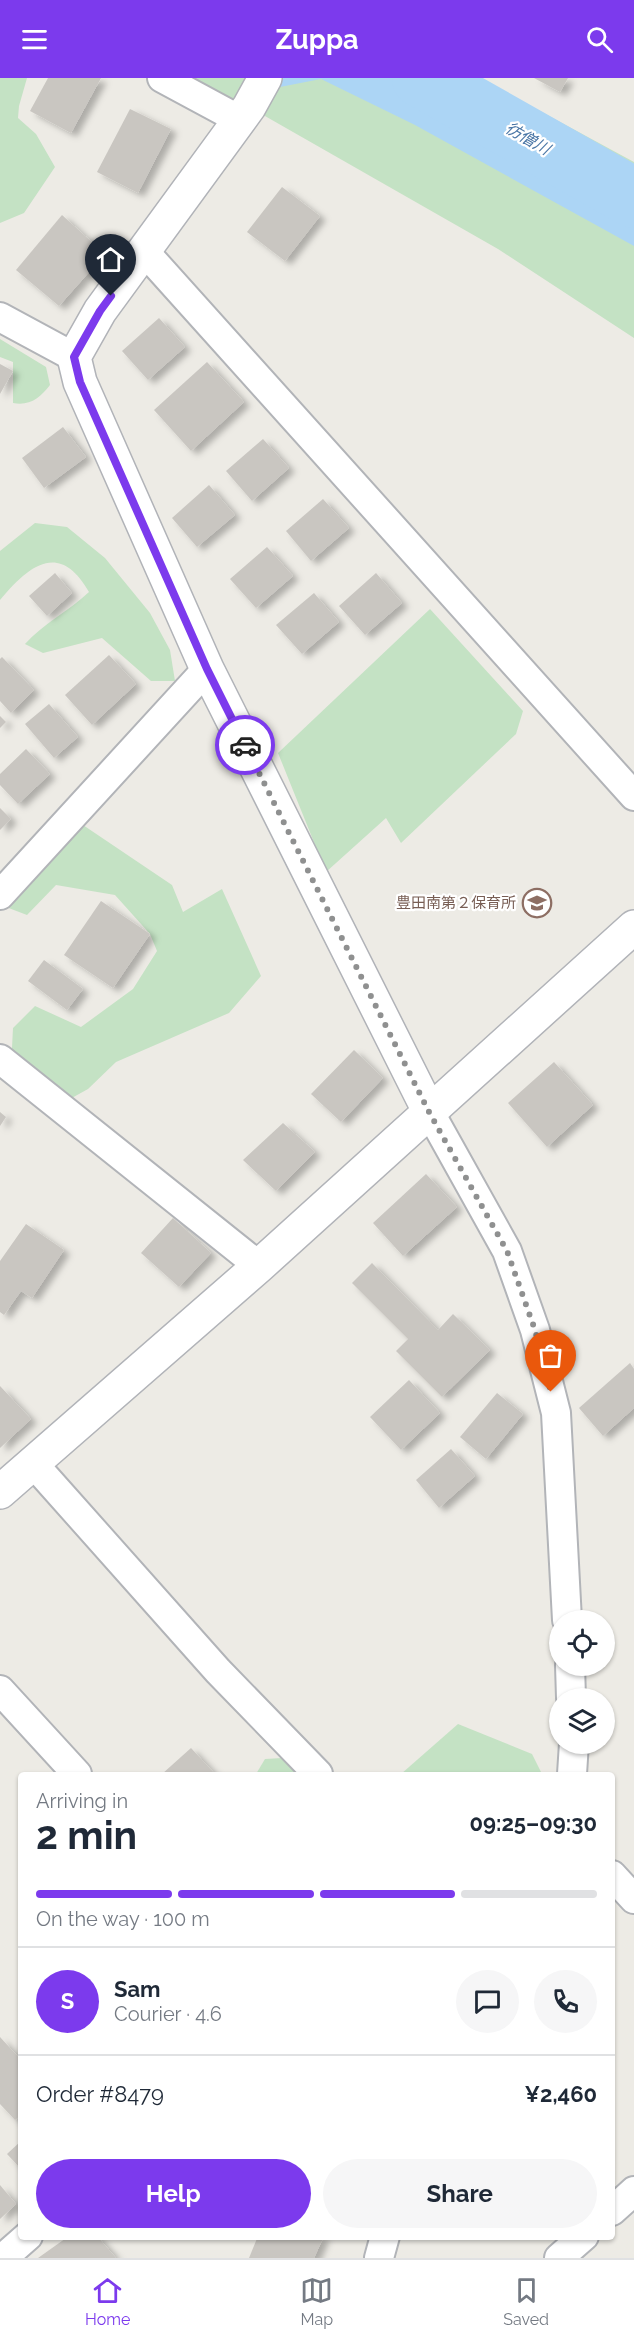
<!DOCTYPE html>
<html lang="en">
<head>
<meta charset="utf-8">
<style>
	:root { --surface:#fff; --page:#f6f6f7; --text:#1f2937; --muted:#747a83; --line:#e0e1e3; --accent:#7c3aed }
	body { margin:0; font-family:Raleway,"Noto Sans JP",sans-serif; background:var(--page); color:var(--text); height:100vh; display:flex; flex-direction:column; font-size:22px; white-space:nowrap }
	* { box-sizing:border-box; margin:0 }
	p { font-size:20px; color:var(--muted) }
	.icon { flex:none; width:33px; height:33px; fill:none; stroke:currentColor; stroke-width:2; stroke-linecap:round; stroke-linejoin:round }
	.map { position:relative; flex:1; overflow:hidden }
	.panel { position:absolute; left:18px; top:1694px; width:597px; height:468px; display:flex; flex-direction:column; background:var(--surface); border-radius:6px; box-shadow:0 2px 4px #0004 }
	.panel>* { flex:none }
	.buttons { position:absolute; left:549px; top:1532px; display:grid; gap:12px }
	.buttons a { display:grid; place-items:center; width:66px; height:66px; border-radius:50%; background:var(--surface); box-shadow:0 2px 4px #0004; font-size:30px }
	.pin { position:absolute; display:grid; place-items:center; width:51px; height:51px; color:#fff; margin:-62px -26px; border-radius:50% 50% 50% 0; rotate:-45deg; box-shadow:0 0 6px #0007 }
	.pin .icon { rotate:45deg }
	.courier { position:absolute; display:grid; place-items:center; width:60px; height:60px; margin:-30px; border:4px solid #7c3aed; border-radius:50%; background:#fff; color:#222; box-shadow:0 2px 8px #0007 }
	.head em { font-style:normal; font-weight:700 }
	.head div { display:flex; flex-direction:column-reverse }
	.head { display:flex; align-items:center; justify-content:space-between; height:102px; padding:0 18px }
	h1 { font-size:39px; font-weight:700; line-height:45px }
	.bar { display:grid; grid-template-columns:repeat(4,1fr); gap:9px 6px; align-content:center; height:72px; padding:0 18px }
	.bar i { height:8px; border-radius:4px; background:var(--line) }
	.bar .on { background:var(--accent) }
	.bar p { grid-column:span 4 }
	.line { display:flex; align-items:center; gap:15px; padding:0 18px; border-top:2px solid var(--line) }
	.line div { flex:1 }
	.round { display:grid; place-items:center; flex:none; width:63px; height:63px; border-radius:32px; background:var(--page) }
	.cta { display:flex; gap:12px; margin-top:auto; padding:12px 18px }
	.cta a { flex:1; height:69px; border-radius:36px; background:var(--accent); color:#fff; font-size:24px; font-weight:700; line-height:69px; text-align:center }
	.cta a+a { background:var(--page); color:var(--text) }
	header { display:flex; justify-content:space-between; align-items:center; height:78px; padding:0 18px; background:var(--accent); color:#fff; font-size:27px; font-weight:700 }
	.dock { display:flex; justify-content:space-around; align-items:center; height:84px; border-top:2px solid var(--line); background:var(--surface); font-size:16px; color:var(--muted) }
	.dock a { display:grid; justify-items:center; gap:3px }
	.dock .on { color:var(--accent) }
	.map>svg:first-child { display:block }
</style>
</head>
<body>
<header><svg class="icon" aria-label="menu" viewBox="0 0 24 24"><path d="M4 6h16M4 12h16M4 18h16"/></svg>Zuppa<svg class="icon" aria-label="search" viewBox="0 0 24 24"><circle cx="10" cy="10" r="6"/><path d="M15 15l6 6"/></svg></header>
<div class="map">
<svg width="634" height="2180" viewBox="0 0 634 2180">
	<defs>
		<filter id="shadow"><feDropShadow dx="6" dy="4" stdDeviation="3" flood-color="#0004"/></filter>
	</defs>
	<rect width="100%" height="100%" fill="#edebe5"/>
	<g fill="#c4e2c4">
		<path d="M0,0H27L19,28L18,40L36,56L55,89L24,135L0,145Z"/>
		<path d="M182,0H479L634,84V260L498,171L249,29Z"/>
		<path d="M0,261L46,289L50,307C40,320 30,328 13,325V284L0,279Z"/>
		<path d="M35,445L67,449L105,480L150,535L170,572L175,603H151L102,560L43,575L25,566C44,545 69,533 89,514C60,463 30,486 0,522V473Z"/>
		<path d="M430,531L523,633L516,656L401,765L386,740L326,794L278,675Z"/>
		<path d="M80,745L172,807L183,834L222,811L261,898L229,935L116,984L88,1011L70,1021L11,989L13,950L35,928L81,949L133,911L157,873L150,856L115,817L56,807L27,837L6,829Z"/>
		<path d="M458,1646L532,1676L542,1696H401Z"/>
		<path d="M282,1680L300,1696H256L265,1681Z"/>
	</g>
	<path fill="#acd5f5" d="M267,0H415L634,120V168L415,47L321,1L280,9Z"/>
	<g fill="none" stroke-linecap="round" stroke-linejoin="round">
		<path stroke="#acd5f5" stroke-width="60" d="M422,0L634,120"/>
	</g>
	<g fill="#c9c6c1" filter="url(#shadow)">
		<path d="M48,0H101L71,55L30,33Z"/>
		<path d="M534,0H568L560,14Z"/>
		<path d="M130,31L171,51L138,115L97,94Z"/>
		<path d="M282,109L320,138L285,183L247,154Z"/>
		<path d="M62,137L105,176L59,228L16,192Z"/>
		<path d="M159,240L185,269L148,302L122,273Z"/>
		<path d="M207,284L244,324L191,373L154,332Z"/>
		<path d="M0,286L13,293L0,316Z"/>
		<path d="M63,349L86,379L44,410L22,380Z"/>
		<path d="M263,361L289,390L252,423L226,393Z"/>
		<path d="M209,407L235,437L197,469L172,440Z"/>
		<path d="M323,421L349,450L311,483L286,453Z"/>
		<path d="M267,469L293,498L256,530L230,501Z"/>
		<path d="M55,495L72,515L47,538L29,518Z"/>
		<path d="M376,495L402,525L365,557L339,528Z"/>
		<path d="M314,515L339,544L302,576L276,547Z"/>
		<path d="M109,577L136,606L92,647L65,617Z"/>
		<path d="M2,579L34,612L11,635L0,623V581Z"/>
		<path d="M49,626L78,659L54,680L25,646Z"/>
		<path d="M0,638L6,644L0,650Z"/>
		<path d="M26,671L50,696L18,726L0,707V696Z"/>
		<path d="M0,730L11,741L0,752Z"/>
		<path d="M101,823L150,856L113,910L64,877Z"/>
		<path d="M44,882L83,911L67,932L28,903Z"/>
		<path d="M354,972L383,1000L341,1044L311,1016Z"/>
		<path d="M554,984L593,1027L547,1069L508,1025Z"/>
		<path d="M0,1034L6,1039L0,1048Z"/>
		<path d="M283,1045L315,1074L276,1113L243,1082Z"/>
		<path d="M426,1096L457,1129L403,1178L373,1145Z"/>
		<path d="M173,1140L211,1175L179,1209L141,1175Z"/>
		<path d="M26,1146L64,1172L32,1220L21,1213L4,1237L0,1234V1183Z"/>
		<path d="M372,1185L438,1252L453,1236L490,1272L442,1319L396,1273L408,1261L352,1205Z"/>
		<path d="M630,1285L634,1291V1330L603,1358L579,1330Z"/>
		<path d="M409,1302L440,1335L401,1372L370,1339Z"/>
		<path d="M0,1308L31,1341L0,1370Z"/>
		<path d="M497,1315L523,1336L486,1381L460,1359Z"/>
		<path d="M451,1371L475,1398L439,1430L416,1402Z"/>
		<path d="M191,1670L215,1696H162Z"/>
		<path d="M0,1959L21,1982V2037L15,2042L0,2026Z"/>
		<path d="M21,2063V2091L7,2076Z"/>
		<path d="M0,2107L16,2126L0,2141Z"/>
		<path d="M69,2158H97L116,2180H38Z"/>
		<path d="M258,2158H324L314,2180H249Z"/>
	</g>
	<g fill="none" stroke-linecap="round" stroke-linejoin="round">
		<g stroke="#b2b4b8" stroke-width="32">
			<g id="street">
				<path d="M162,0L240,42"/>
				<path d="M144,173L634,718"/>
				<path d="M0,239L74,279"/>
				<path d="M0,817L207,591"/>
				<path d="M0,981L259,1188"/>
				<path d="M429,1033L507,1173L535,1252L556,1335L567,1542"/>
				<path d="M32,1384L218,1593L318,1696"/>
				<path d="M570,1587L571,1620"/>
				<path d="M0,1612L77,1696"/>
				<path d="M572,1696L574,1665"/>
				<path d="M612,1797L634,1821"/>
				<path d="M612,2133L634,2113"/>
				<path d="M3,2180L28,2158"/>
				<path d="M379,2180L385,2158"/>
				<path d="M559,2180L584,2158"/>
			</g>
		</g>
		<g stroke="#b1b3b8" stroke-width="36">
			<g id="secondary">
				<path d="M265,0L249,29L100,233L74,279L80,304L207,591L429,1033"/>
				<path d="M0,1414L259,1188L634,849"/>
			</g>
		</g>
		<use href="#street" stroke="#fff" stroke-width="28"/>
		<use href="#secondary" stroke="#fff" stroke-width="33"/>
	</g>
	<g fill="none" stroke-linecap="round" stroke-linejoin="round">
		<path stroke="#8f9090" stroke-width="6" stroke-dasharray="0 10.8" d="M245,667L429,1034L507,1173L535,1252L551,1314"/>
		<path stroke="#7c3aed" stroke-width="8" d="M111,218L100,233L74,279L80,304L207,591L245,667"/>
	</g>
	<defs>
		<g id="school-ring" transform="scale(1.5)"><circle r="9.5" fill="#fff" stroke="#8d6e63" stroke-width="1.5"/><path d="M0-5L7-2L0 1L-7-2ZM-4 1L0 2.5L4 1V4Q0 6-4 4Z" fill="#8d6e63"/></g>
	</defs>
	<g fill-rule="evenodd">
		<use href="#school-ring" x="537" y="825"/>
	</g>
	<g text-anchor="middle" stroke-width="4.5" stroke-linejoin="round" paint-order="stroke">
		<g font-size="15" fill="#785e54" stroke="#fff" text-anchor="end">
			<text x="516" y="830">豊田南第２保育所</text>
		</g>
		<g font-size="16" font-style="italic" fill="#4b77a6" stroke="#fff">
			<text transform="translate(528 60) rotate(30)" y="6">彷僧川</text>
		</g>
	</g>
</svg>
<div class="buttons">
<a><svg class="icon" aria-label="locate" viewBox="0 0 24 24"><circle cx="12" cy="12" r="6"/><path d="M12 2v4M12 18v4M2 12h4M18 12h4"/></svg></a>
<a><svg class="icon" aria-label="layers" viewBox="0 0 24 24"><path d="M12 4l9 5-9 5-9-5zM3 14l9 5 9-5"/></svg></a>
</div>
<div class="pin" style="left:551px;top:1314px;background:#ea580c"><svg class="icon" aria-label="bag" viewBox="0 0 24 24"><path d="M5 8h14l-1 12H6zM9 8a3 3 0 0 1 6 0"/></svg></div>
<div class="pin" style="left:111px;top:218px;background:#1f2937"><svg class="icon" aria-label="home" viewBox="0 0 24 24"><path d="M3 11l9-7 9 7M6 9v11h12V9"/></svg></div>
<div class="courier" style="left:245px;top:667px"><svg class="icon" aria-label="car" viewBox="0 0 24 24"><path d="M5 17H2v-5l4-1 3-4h7l3 4 3 1v5h-3M9 17h6M6 11h13"/><circle cx="7" cy="17" r="2"/><circle cx="17" cy="17" r="2"/></svg></div>
<section class="panel">
<div class="head"><div><h1>2 min</h1><p>Arriving in</p></div><em>09:25–09:30</em></div>
<div class="bar"><i class="on"></i><i class="on"></i><i class="on"></i><i></i><p>On the way · 100 m</p></div>
<div class="line" style="height:108px"><b class="round" style="background:var(--accent);color:#fff">S</b><div><b>Sam</b><p>Courier · 4.6</p></div><a class="round"><svg class="icon" aria-label="chat" viewBox="0 0 24 24"><path d="M4 5h16v11H9l-5 4z"/></svg></a><a class="round"><svg class="icon" aria-label="phone" viewBox="0 0 24 24"><path d="M5 4h4l2 5-3 2q2 4 5 5l2-3 5 2v4C11 20 4 13 5 4z"/></svg></a></div>
<div class="line" style="height:78px"><div>Order #8479</div><b>¥2,460</b></div>
<div class="cta"><a>Help</a><a>Share</a></div>
</section>
</div>
<nav class="dock">
<a class="on"><svg class="icon" aria-label="home" viewBox="0 0 24 24"><path d="M3 11l9-7 9 7M6 9v11h12V9"/></svg>Home</a>
<a><svg class="icon" aria-label="map" viewBox="0 0 24 24"><path d="M3 6l6-2 6 2 6-2v14l-6 2-6-2-6 2zM9 4v14M15 6v14"/></svg>Map</a>
<a><svg class="icon" aria-label="saved" viewBox="0 0 24 24"><path d="M7 4h10v16l-5-4-5 4z"/></svg>Saved</a>
</nav>
</body>
</html>
